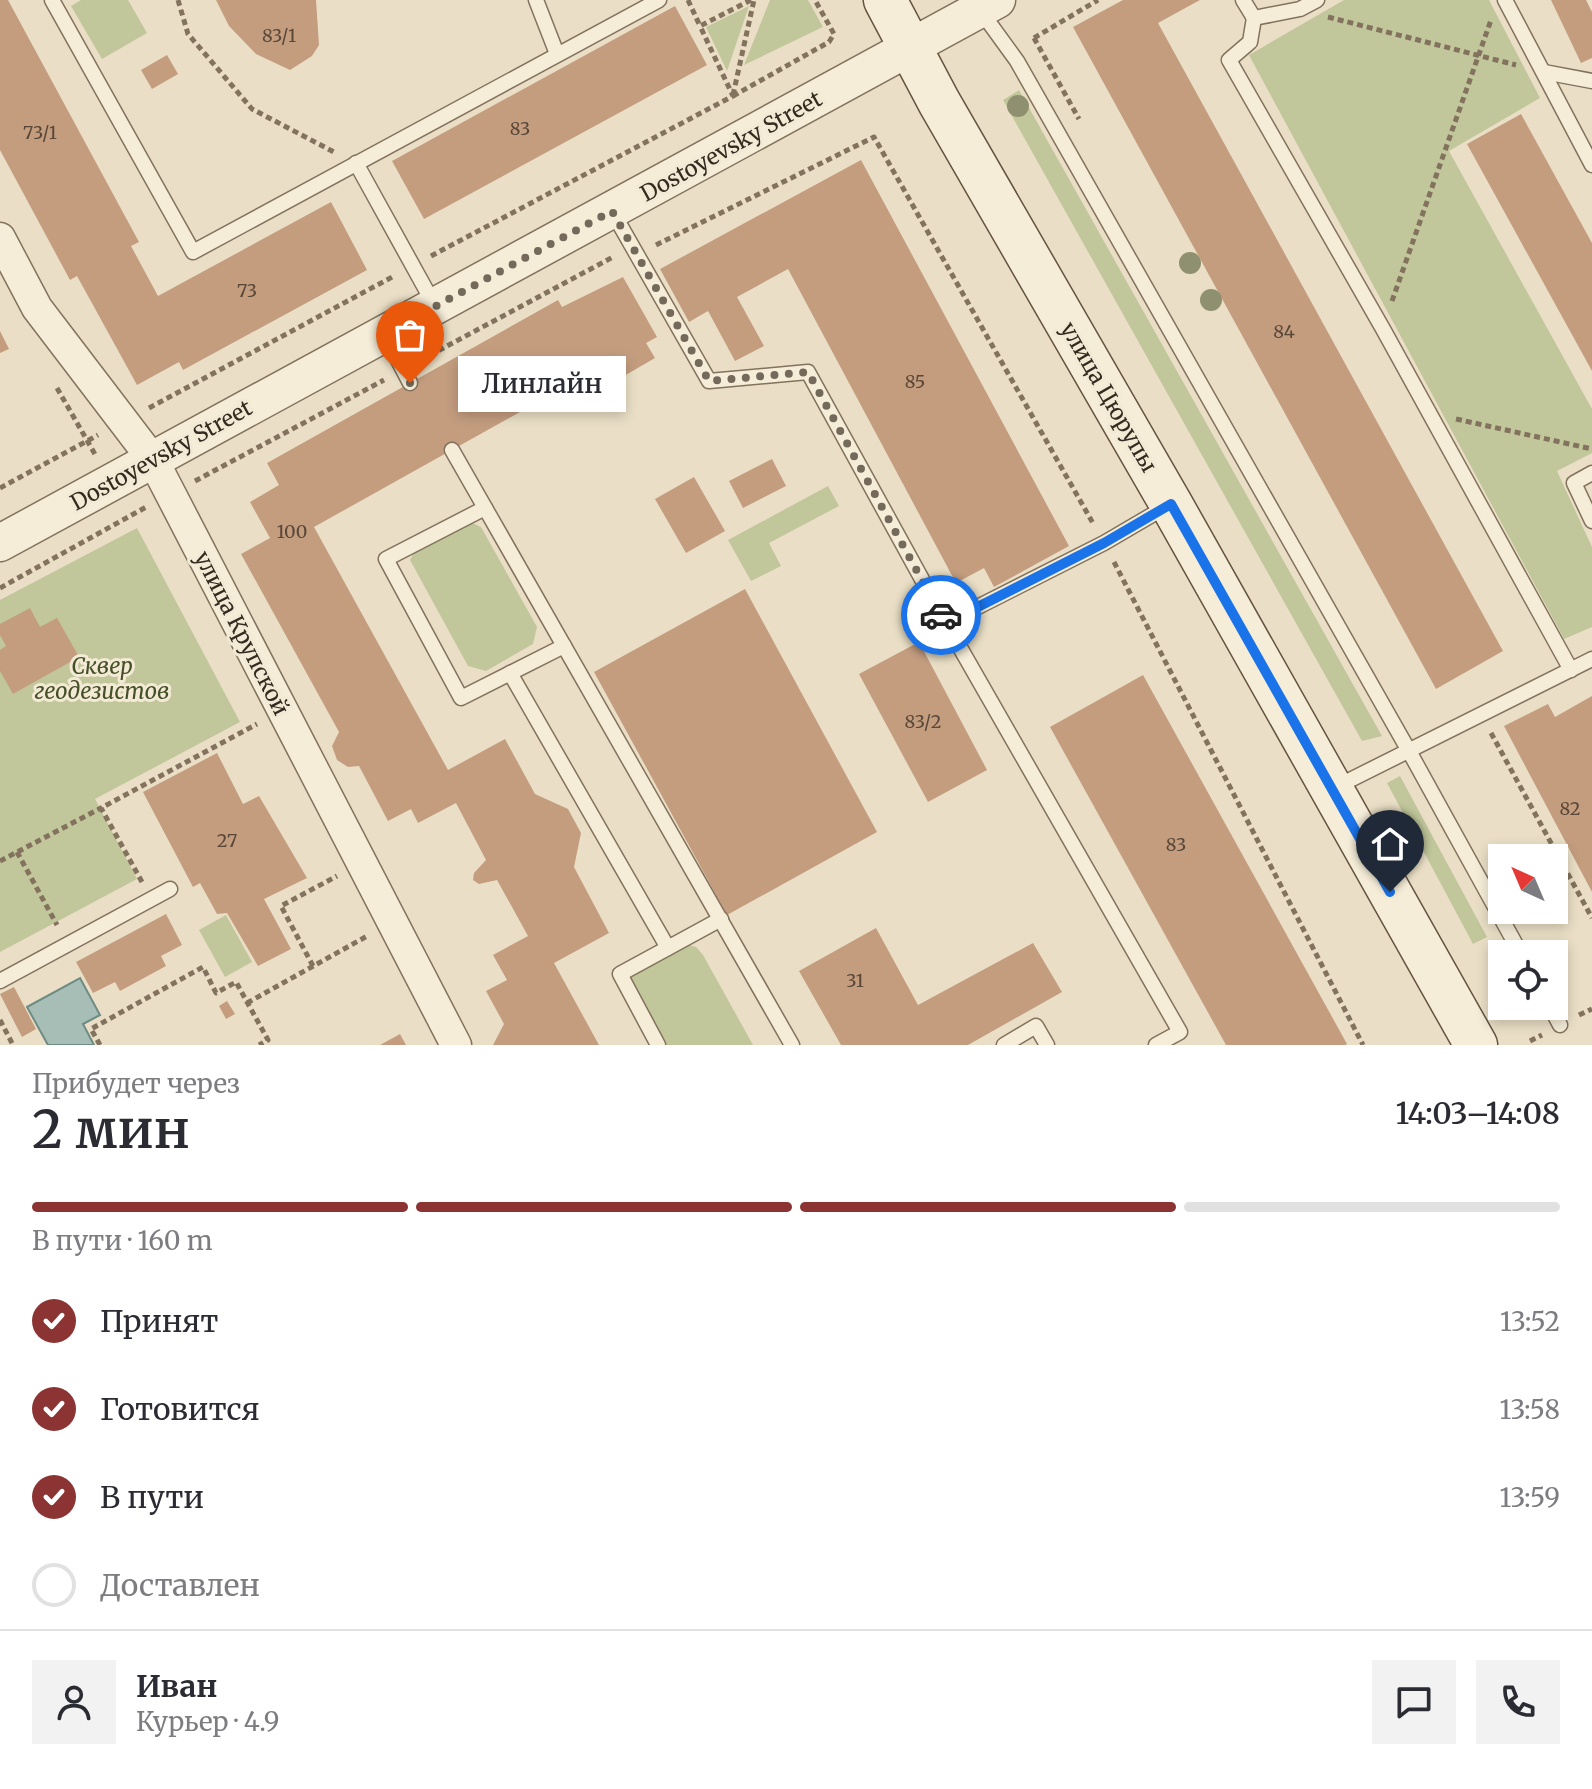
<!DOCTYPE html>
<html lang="ru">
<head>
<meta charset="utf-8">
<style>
	:root { --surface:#fff; --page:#f2f2f3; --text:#2b2b33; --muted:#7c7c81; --line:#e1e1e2; --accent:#8c3333 }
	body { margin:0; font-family:Merriweather,serif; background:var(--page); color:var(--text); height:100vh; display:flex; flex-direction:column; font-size:30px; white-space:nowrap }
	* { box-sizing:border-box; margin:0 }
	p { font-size:26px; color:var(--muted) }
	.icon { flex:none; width:44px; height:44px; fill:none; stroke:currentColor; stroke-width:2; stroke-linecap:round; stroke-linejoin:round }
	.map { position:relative; height:1045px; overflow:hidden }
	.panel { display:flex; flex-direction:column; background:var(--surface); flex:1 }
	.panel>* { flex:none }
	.needle { width:52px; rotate:316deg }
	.fabs { position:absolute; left:1488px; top:844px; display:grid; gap:16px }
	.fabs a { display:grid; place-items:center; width:80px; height:80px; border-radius:0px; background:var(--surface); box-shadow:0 4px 12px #0003; font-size:40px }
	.pin { position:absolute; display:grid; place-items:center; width:68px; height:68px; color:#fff; margin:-82px -34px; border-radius:50% 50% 50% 0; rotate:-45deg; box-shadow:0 0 8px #0007 }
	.pin .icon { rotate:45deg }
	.courier { position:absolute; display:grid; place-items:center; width:80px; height:80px; margin:-40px; border:6px solid #1a73e8; border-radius:50%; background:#fff; color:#222; box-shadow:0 2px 10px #0007 }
	.bubble { position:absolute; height:56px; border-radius:0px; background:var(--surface); box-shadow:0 4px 12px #0003; font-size:26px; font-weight:600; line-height:56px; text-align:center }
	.head em { font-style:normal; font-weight:600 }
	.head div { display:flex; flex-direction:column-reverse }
	.head { display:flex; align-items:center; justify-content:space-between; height:136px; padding:0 32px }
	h1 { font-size:52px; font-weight:600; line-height:60px }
	.bar { display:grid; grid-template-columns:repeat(4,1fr); gap:12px 8px; align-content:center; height:96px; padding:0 32px }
	.bar i { height:10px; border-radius:6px; background:var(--line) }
	.bar .current { background:var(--accent) }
	.bar p { grid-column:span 4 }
	.line { display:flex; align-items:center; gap:20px; padding:0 32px; border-top:2px solid var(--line) }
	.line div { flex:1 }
	.round { display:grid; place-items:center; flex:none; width:84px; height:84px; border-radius:0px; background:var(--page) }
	ol { padding:0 32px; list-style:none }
	li { display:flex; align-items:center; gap:24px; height:88px }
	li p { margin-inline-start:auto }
	li .icon { padding:8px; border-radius:50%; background:var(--accent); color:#fff; stroke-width:4 }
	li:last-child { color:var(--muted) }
	li i { width:44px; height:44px; border:4px solid var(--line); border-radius:50% }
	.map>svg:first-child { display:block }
</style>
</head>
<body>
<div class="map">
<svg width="1592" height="1045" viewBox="0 0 1592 1045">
	<rect width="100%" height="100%" fill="#eadfc6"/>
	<g fill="#c1c79b">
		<path d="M81,0H128L147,33L102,59L71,6Z"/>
		<path d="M770,0H808L823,27L744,65Z"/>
		<path d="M1344,0H1489L1540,98L1449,151L1592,409V453L1557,471L1592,547V627L1564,639L1249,55Z"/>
		<path d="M749,6L727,71L706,27Z"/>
		<path d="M1019,90L1382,736L1362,741L1003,100Z"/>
		<path d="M828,486L839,506L769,543L781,566L751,581L728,540Z"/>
		<path d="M468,521L481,527L537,627L533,644L486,671L468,666L410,560L416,549Z"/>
		<path d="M137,528L240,722L95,799L137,879L0,952V600Z"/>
		<path d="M1400,776L1487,937L1473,944L1387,783Z"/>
		<path d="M226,915L252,962L225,977L199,930Z"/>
		<path d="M685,944L696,947L703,955L753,1045H663L633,990L630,979L638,970Z"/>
	</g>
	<path fill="#a7beb7" stroke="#6e8b84" stroke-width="2" d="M80,978L100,1015L83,1024L94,1045H48L27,1007Z"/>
	<g fill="#c49d7f">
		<path d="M0,0H8L139,242L131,246L158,296L331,202L367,270L183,370L179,362L137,385L77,276L70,280L0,150Z"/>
		<path d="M216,0H316L319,45L312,56L290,70L256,54L229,26Z"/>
		<path d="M1123,0H1200L1158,23L1503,651L1436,689L1073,27Z"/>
		<path d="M1551,0H1586L1592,12V58L1581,63Z"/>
		<path d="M675,6L707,65L424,219L392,161Z"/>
		<path d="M167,55L178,74L152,89L141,70Z"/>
		<path d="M1521,114L1592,243V371L1467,144Z"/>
		<path d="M861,160L1069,546L994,587L984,568L956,583L788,269L737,297L764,346L735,361L708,311L689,322L660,269Z"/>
		<path d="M623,277L657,337L646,343L655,358L624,376L615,359L314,527L448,770L505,739L535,794L568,809L581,833L574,867L609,933L554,963L599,1045H493L504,1024L486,991L507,980L493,955L528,936L497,880L479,884L473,880L474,873L486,860L456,803L418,823L411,809L388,821L359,766L348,767L337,760L332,746L339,732L241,554L270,538L250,502L279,485L267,463L558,300L562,307Z"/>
		<path d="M0,331L9,349L0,353Z"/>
		<path d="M772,459L786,486L743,508L729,481Z"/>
		<path d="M694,477L725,531L686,553L655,499Z"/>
		<path d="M745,589L877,832L727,915L594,672Z"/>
		<path d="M30,608L40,627L57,618L79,657L13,694L0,671V650L6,646L0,635V624Z"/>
		<path d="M919,642L987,770L928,802L859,674Z"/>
		<path d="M1143,675L1347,1044L1345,1045H1226L1050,727Z"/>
		<path d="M1592,696V892L1504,726L1548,704L1555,717Z"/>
		<path d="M217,753L243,804L259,796L307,878L264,899L291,949L258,966L227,913L217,914L200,883L193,887L143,792Z"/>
		<path d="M166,914L182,945L161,956L166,966L120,991L115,982L93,993L76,962Z"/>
		<path d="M876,928L918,1005L1033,943L1062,992L968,1045H841L799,971Z"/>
		<path d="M14,987L36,1029L22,1037L0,994Z"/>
		<path d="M227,1001L235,1014L226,1019L219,1006Z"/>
		<path d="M400,1034L406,1045H380Z"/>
	</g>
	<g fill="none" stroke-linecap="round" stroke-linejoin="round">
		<g stroke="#83725d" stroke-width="17">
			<g id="service">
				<path d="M52,0L193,252L659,0"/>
				<path d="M536,0L557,54"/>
				<path d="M1243,0L1254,18L1300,9L1317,0"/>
				<path d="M1505,0L1592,165"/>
				<path d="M980,10L1017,61L1409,751L1521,954"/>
				<path d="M1254,18L1250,42L1229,60L1383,329L1571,670"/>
				<path d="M1544,72L1592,81"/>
				<path d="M356,163L435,306"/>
				<path d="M612,211L709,381L808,372L946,623L1104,543L1169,505"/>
				<path d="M385,335L410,383"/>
				<path d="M452,450L792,1045"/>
				<path d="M1592,473L1574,483L1592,521"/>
				<path d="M485,508L386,559L461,698L564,646"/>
				<path d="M946,623L1180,1032L1156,1045"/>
				<path d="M510,673L668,948"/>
				<path d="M1336,787L1592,659"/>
				<path d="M0,981L170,889"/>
				<path d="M1550,1006L1560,1025"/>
				<path d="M658,1045L620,974L721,919"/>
				<path d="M1004,1045L1036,1026L1047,1045"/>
			</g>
		</g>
		<g stroke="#83725d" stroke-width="33">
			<path id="minor" d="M0,238L37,308L153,460L456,1045"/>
		</g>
		<g stroke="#83725d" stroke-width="39">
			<path id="tertiary" d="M0,543L997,0"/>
		</g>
		<g stroke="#655340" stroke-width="45">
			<path id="secondary" d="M885,0L939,102L1171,504L1476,1045"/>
		</g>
		<g stroke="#83725d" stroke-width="5" stroke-dasharray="6 4" stroke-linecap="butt">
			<path d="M178,0L188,34L252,109L334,152"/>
			<path d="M688,0L700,26L751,0"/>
			<path d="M1328,17L1516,65"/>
			<path d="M1034,38L1079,119"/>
			<path d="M1034,38L1098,0"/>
			<path d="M733,95L754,0"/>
			<path d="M733,96L829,42L834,34L815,0"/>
			<path d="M656,245L874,137L1094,525"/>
			<path d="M431,256L733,96L700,26"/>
			<path d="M1392,301L1491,20"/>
			<path d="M421,360L613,257"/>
			<path d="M57,388L96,456"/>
			<path d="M149,408L394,276"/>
			<path d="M1456,419L1592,449"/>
			<path d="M195,481L384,380"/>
			<path d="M0,488L98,435"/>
			<path d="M1114,562L1363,1045"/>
			<path d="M0,588L148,506"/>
			<path d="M1491,733L1592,918"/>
			<path d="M17,852L57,925"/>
			<path d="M0,861L101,808"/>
			<path d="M142,882L101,808L257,724"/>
			<path d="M313,966L281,906L337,876"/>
			<path d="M1554,968L1566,989"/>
			<path d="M247,1003L369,935"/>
			<path d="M1579,1015L1592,1009"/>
			<path d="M0,1020L13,1045"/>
			<path d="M1530,1041L1542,1035"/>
			<path d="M100,1045L91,1029L203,967L216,993L236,982L268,1040L259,1045"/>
		</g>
		<use href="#service" stroke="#f5edd8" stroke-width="14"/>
		<use href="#minor" stroke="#f5edd8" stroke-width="30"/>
		<use href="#tertiary" stroke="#f5edd8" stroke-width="36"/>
		<use href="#secondary" stroke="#f5edd8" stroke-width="42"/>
	</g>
	<g fill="#8f906f">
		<circle cx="1018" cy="106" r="11"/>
		<circle cx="1190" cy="263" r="11"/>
		<circle cx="1211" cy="300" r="11"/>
	</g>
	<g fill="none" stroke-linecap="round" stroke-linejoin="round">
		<path stroke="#74695a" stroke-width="8" stroke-dasharray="0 14.4" d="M410,383L384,334L612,211L709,381L808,372L941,615"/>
		<path stroke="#1a73e8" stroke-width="10" d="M941,615L946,623L1104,543L1171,504L1390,892"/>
	</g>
	<g text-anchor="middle" stroke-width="6" stroke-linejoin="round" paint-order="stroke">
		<g font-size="18" fill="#594738">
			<text x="279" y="42">83/1</text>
			<text x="520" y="135">83</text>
			<text x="40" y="139">73/1</text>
			<text x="247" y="297">73</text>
			<text x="1284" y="338">84</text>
			<text x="915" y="388">85</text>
			<text x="292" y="538">100</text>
			<text x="923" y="728">83/2</text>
			<text x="1570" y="815">82</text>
			<text x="227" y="847">27</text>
			<text x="1176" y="851">83</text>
			<text x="855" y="987">31</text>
		</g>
		<g font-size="22" fill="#352a20" stroke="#f2ead4">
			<text transform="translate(731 146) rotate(-29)" y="8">Dostoyevsky Street</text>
			<text transform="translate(1109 397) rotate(60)" y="8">улица Цюрупы</text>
			<text transform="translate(161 455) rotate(-29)" y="8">Dostoyevsky Street</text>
			<text transform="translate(242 633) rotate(63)" y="8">улица Крупской</text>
		</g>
		<g font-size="22" font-style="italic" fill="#454f28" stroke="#f2ead4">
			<text x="102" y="674">Сквер<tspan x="102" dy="25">геодезистов</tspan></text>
		</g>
	</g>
</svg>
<div class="fabs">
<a><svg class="needle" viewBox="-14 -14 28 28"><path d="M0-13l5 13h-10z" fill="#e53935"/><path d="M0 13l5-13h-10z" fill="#7c7c81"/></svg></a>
<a><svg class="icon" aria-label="locate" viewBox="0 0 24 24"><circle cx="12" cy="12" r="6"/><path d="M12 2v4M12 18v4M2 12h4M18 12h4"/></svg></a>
</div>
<div class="pin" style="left:410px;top:383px;background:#ea580c"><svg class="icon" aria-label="bag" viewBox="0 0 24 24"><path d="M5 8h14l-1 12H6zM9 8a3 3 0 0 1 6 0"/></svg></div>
<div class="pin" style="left:1390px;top:892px;background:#1f2937"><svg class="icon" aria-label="home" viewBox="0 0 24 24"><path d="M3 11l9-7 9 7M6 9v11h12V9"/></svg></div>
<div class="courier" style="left:941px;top:615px"><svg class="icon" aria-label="car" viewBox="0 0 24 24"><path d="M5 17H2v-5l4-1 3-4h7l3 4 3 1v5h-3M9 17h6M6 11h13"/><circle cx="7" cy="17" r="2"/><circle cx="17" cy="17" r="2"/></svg></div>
<div class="bubble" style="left:458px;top:356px;width:168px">Линлайн</div>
</div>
<section class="panel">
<div class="head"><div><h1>2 мин</h1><p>Прибудет через</p></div><em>14:03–14:08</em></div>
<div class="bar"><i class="current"></i><i class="current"></i><i class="current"></i><i></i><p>В пути · 160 m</p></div>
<ol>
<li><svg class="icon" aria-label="check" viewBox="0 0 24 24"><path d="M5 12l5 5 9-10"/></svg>Принят<p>13:52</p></li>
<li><svg class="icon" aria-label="check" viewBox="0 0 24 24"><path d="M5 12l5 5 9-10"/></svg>Готовится<p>13:58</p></li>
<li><svg class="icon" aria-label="check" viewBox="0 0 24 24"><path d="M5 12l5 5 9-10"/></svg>В пути<p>13:59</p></li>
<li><i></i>Доставлен</li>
</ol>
<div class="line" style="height:144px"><a class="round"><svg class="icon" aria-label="person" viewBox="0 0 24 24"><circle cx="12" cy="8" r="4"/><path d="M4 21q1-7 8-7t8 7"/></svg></a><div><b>Иван</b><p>Курьер · 4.9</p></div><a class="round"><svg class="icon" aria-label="chat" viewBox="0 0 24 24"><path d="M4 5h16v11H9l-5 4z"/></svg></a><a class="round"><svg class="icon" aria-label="phone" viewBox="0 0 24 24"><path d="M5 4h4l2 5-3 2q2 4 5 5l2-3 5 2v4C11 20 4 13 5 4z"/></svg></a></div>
</section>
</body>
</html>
